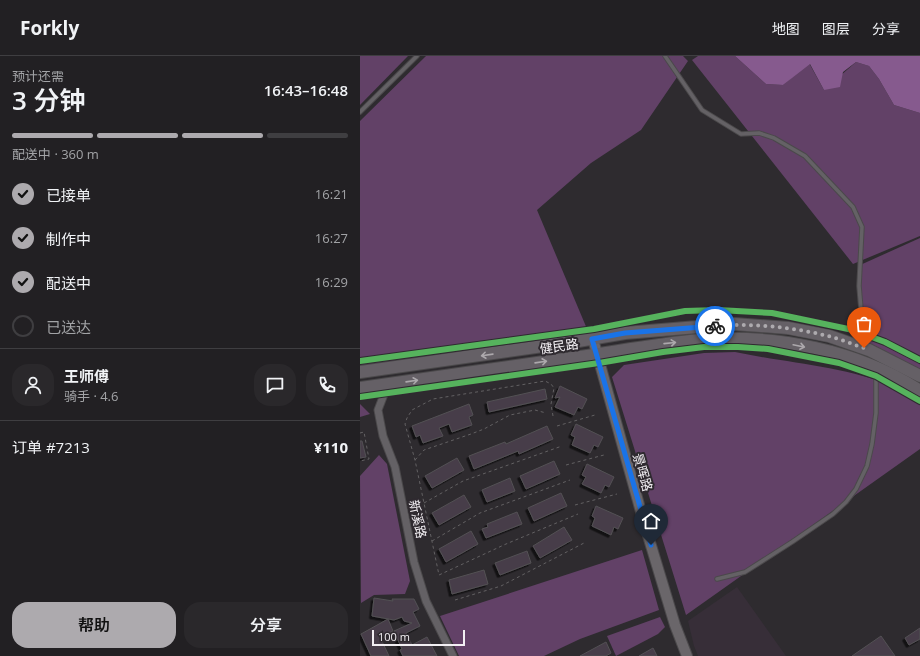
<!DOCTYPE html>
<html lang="zh">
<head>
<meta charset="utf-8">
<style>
	:root { --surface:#222023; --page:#2a282b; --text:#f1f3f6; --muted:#a2a3a6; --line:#3f3e41; --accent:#adaaae }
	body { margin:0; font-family:"Open Sans","Noto Sans SC",sans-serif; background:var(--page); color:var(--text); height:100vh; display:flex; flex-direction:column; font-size:15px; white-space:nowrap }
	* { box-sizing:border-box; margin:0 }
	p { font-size:13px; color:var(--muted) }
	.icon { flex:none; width:22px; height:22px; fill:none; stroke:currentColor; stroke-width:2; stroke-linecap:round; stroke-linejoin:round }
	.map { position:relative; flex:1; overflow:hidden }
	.details { display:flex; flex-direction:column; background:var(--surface); width:360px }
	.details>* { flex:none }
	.scale { position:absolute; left:12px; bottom:10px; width:93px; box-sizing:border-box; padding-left:4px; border:2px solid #f2eff3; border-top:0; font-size:11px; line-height:14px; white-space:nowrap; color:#f2eff3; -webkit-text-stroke:3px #2f2a30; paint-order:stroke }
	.pin { position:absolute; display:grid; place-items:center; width:34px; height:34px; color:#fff; margin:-41px -17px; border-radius:50% 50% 50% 0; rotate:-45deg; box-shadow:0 0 4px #0007 }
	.pin .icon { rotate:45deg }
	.courier { position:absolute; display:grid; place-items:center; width:40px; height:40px; margin:-20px; border:3px solid #1a73e8; border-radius:50%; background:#fff; color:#222; box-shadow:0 1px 5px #0007 }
	.headline em { font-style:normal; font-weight:600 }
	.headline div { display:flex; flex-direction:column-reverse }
	.headline { display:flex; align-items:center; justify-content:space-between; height:68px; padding:0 12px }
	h1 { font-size:26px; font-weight:600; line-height:30px }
	.bar { display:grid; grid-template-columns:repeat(4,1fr); gap:6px 4px; align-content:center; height:48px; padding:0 12px }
	.bar i { height:5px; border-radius:3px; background:var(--line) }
	.bar .selected { background:var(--accent) }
	.bar p { grid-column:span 4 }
	.line { display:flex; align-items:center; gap:10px; padding:0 12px; border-top:1px solid var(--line) }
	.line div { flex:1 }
	.round { display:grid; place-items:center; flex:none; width:42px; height:42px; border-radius:16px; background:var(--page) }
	ol { padding:0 12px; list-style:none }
	li { display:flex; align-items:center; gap:12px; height:44px }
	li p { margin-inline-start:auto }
	li .icon { padding:4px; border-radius:50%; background:var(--accent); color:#111; stroke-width:4 }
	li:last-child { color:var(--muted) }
	li i { width:22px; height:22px; border:2px solid var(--line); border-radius:50% }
	.cta { display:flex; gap:8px; margin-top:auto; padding:8px 12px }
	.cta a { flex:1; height:46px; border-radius:16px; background:var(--accent); color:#111; font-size:16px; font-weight:600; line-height:46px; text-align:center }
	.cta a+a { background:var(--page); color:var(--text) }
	header { display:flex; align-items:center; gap:24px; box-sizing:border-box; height:56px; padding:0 20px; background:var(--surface); border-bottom:1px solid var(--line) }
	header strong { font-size:19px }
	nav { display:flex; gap:22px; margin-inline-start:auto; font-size:14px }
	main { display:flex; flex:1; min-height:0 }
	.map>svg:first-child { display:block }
</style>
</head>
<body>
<header>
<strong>Forkly</strong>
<nav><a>地图</a><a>图层</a><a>分享</a></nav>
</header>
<main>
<section class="details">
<div class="headline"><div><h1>3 分钟</h1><p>预计还需</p></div><em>16:43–16:48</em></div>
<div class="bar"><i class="selected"></i><i class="selected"></i><i class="selected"></i><i></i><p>配送中 · 360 m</p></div>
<ol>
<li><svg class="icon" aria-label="check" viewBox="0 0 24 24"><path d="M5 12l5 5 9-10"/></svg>已接单<p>16:21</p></li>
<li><svg class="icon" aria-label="check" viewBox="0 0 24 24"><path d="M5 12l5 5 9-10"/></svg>制作中<p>16:27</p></li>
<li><svg class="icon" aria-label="check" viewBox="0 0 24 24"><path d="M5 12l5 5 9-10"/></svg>配送中<p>16:29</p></li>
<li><i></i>已送达</li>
</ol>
<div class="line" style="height:72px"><a class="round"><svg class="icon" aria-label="person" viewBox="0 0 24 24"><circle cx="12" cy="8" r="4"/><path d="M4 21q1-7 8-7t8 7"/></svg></a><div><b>王师傅</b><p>骑手 · 4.6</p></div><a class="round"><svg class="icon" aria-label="chat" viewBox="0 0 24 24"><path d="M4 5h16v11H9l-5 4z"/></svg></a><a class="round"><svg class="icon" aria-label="phone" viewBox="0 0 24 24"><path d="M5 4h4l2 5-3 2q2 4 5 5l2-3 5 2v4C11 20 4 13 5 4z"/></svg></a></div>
<div class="line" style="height:52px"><div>订单 #7213</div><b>¥110</b></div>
<div class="cta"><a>帮助</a><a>分享</a></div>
</section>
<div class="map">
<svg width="560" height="600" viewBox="0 0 560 600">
	<defs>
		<filter id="shadow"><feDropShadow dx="-2.5" dy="2.5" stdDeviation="0" flood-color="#0009"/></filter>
	</defs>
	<rect width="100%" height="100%" fill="#2e2b2f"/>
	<path fill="#372e38" d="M377,531L426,600H338L334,590L328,565Z"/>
	<g fill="#624167">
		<path d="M0,0H48L0,49Z"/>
		<path d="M66,0H323L328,5L281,74L231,107L177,154L230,280L0,314V65Z"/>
		<path d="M338,0H375L406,28L423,29L449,7L464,34L496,6L509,10L519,23L534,49L560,57V180L493,208L332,4Z"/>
		<path d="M560,182V317L502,288L498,210Z"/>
		<path d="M375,296C426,307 486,310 534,331C543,335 551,341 560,346V393L326,559L252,321L264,309L344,297Z"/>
		<path d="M0,348L10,358L0,361Z"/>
		<path d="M19,399L27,408L50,525L45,538L14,539L1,547L0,420Z"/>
		<path d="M282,494L299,554L220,583L184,600H99L80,560Z"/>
		<path d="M300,561L305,571L298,578L256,600L247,580Z"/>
	</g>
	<path fill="#865a8e" d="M375,0H560V57L534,49L519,23L509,10L496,6L483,16L480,31L464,34L450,8L423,29L406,28Z"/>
	<g fill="#473d49" stroke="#535154" filter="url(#shadow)">
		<path d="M200,330L227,343L222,353L218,351L214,359L195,351L200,341L195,342Z"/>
		<path d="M185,333L187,343L129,356L127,346Z"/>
		<path d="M109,348L113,359L109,361L112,369L92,376L89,368L79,372L83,380L63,387L60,379L56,381L52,370Z"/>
		<path d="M216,368L243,381L238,391L234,389L230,397L212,389L215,381L211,379Z"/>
		<path d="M187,370L193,383L159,398L158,395L114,413L109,400L145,386L146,388Z"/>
		<path d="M0,385H2L6,401L0,402Z"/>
		<path d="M97,402L104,414L72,432L65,420Z"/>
		<path d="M194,405L200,418L166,433L160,420Z"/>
		<path d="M227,408L254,421L249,431L245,429L241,437L222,428L226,421L222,419Z"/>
		<path d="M150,422L155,435L127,446L122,434Z"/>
		<path d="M201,437L207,450L174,465L168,452Z"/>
		<path d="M104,439L111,451L79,469L72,457Z"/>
		<path d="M236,450L263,462L258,473L254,471L251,479L232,470L235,462L232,460Z"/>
		<path d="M157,456L162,468L126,482L122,473L128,471L127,468Z"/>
		<path d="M204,471L212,484L180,502L173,490Z"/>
		<path d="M111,475L118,488L86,506L79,493Z"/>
		<path d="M167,495L171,507L140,519L135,507Z"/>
		<path d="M124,514L128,528L92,538L89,524Z"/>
		<path d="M14,542L33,545L32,543H54L59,553L53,556L60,570L46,577L52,589L67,581L77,600H43L40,594L42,593L34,575L52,567L44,565L42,561L34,564L12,560Z"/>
		<path d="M28,563L33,575L20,581L29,600H11L1,578Z"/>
		<path d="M560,572V583L549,589L545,582Z"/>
		<path d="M521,580L535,600H492Z"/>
		<path d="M246,586L251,597L246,600H220Z"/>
		<path d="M293,592L297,600H279Z"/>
	</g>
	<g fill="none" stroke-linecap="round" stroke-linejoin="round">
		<g stroke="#4b494b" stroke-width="5.5">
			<g id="lane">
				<path d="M305,0L342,54L381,78L399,77L414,82L445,100L493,151L502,171L499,230L504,289"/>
				<path d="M0,56L57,0"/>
				<path d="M357,523L385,516L432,486L473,458L486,446L496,433L507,410L512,388L516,357V314"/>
			</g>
		</g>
		<g stroke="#4b494b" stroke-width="9">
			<path id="street" d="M28,328L18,354L23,380L35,411L54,506L66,545L93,600"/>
		</g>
		<g stroke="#4b494b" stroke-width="12">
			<path id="secondary" d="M233,283L283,463L315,569L327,600"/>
		</g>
		<g stroke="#4b494b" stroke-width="14">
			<g id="primary">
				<path d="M0,316L218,285L265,277L374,268L428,272L469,280L509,294L560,320"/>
				<path d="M0,332C71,322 141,312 212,302C255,296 297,288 340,284C414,278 498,294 560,335"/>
			</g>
		</g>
		<g stroke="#636163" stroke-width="1" stroke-dasharray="3 3" stroke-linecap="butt">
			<path d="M193,360L191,348L194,332L191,328L185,325L73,343L52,354L47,362L45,368L55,404L79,519L146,488L218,458"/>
			<path d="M197,370L235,359"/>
			<path d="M0,377L4,376L9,403L0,405"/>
			<path d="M55,404L64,394L111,378L124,373L150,359L175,354L186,357"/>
			<path d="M206,409L244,399"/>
			<path d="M64,447L103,425L202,390"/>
			<path d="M215,449L257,438"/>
			<path d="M72,485L120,457L210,424"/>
			<path d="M95,544L141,530L224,487"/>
		</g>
		<use href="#lane" stroke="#646165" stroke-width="3.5"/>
		<use href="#street" stroke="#646165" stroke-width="7"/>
		<use href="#secondary" stroke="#6a666a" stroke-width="10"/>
		<use href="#primary" stroke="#656066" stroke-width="12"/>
		<g stroke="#2f2a30" stroke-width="8">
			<g id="cycleway">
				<path d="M0,305L234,273L325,255L358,254L412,257L493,274L525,286L560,304"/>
				<path d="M0,341L239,307L303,296L344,291H378L408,293L479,307L516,320L560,345"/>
			</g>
		</g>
		<use href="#cycleway" stroke="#56b35d" stroke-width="6"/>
	</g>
	<defs><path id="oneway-shaft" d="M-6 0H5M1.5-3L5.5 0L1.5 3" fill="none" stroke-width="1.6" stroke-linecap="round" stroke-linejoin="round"/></defs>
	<g stroke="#aca8ac">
		<use href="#oneway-shaft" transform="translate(310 287) rotate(-6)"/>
		<use href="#oneway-shaft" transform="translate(439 290) rotate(12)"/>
		<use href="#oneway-shaft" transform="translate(127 299) rotate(172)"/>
		<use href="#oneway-shaft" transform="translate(181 306) rotate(-8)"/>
		<use href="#oneway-shaft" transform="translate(52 325) rotate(-8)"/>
	</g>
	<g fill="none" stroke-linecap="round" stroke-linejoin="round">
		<path stroke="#adaaae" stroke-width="4" stroke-dasharray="0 7.2" d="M355,270C392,267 432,271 468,280C480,283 492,288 504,292"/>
		<path stroke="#1a73e8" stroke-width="5" d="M291,489L232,283L265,277L355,270"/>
	</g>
	<g text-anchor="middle" stroke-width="4" stroke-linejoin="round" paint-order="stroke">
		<g font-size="13" fill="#f2eff3" stroke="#2f2a30">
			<text transform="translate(199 290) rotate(-8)" y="5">健民路</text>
			<text transform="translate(283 416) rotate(74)" y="5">景晖路</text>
			<text transform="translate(58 463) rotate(78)" y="5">新溪路</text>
		</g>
	</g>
</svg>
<div class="scale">100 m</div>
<div class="pin" style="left:504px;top:292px;background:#ea580c"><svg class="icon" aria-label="bag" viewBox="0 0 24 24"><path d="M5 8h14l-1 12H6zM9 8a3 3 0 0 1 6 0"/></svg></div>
<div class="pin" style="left:291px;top:489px;background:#1f2937"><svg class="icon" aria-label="home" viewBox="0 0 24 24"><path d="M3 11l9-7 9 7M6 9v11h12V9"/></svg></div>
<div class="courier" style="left:355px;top:270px"><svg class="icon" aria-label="bike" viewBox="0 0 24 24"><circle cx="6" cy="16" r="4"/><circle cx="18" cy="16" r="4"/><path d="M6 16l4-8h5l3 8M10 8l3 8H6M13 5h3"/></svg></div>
</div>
</main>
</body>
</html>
